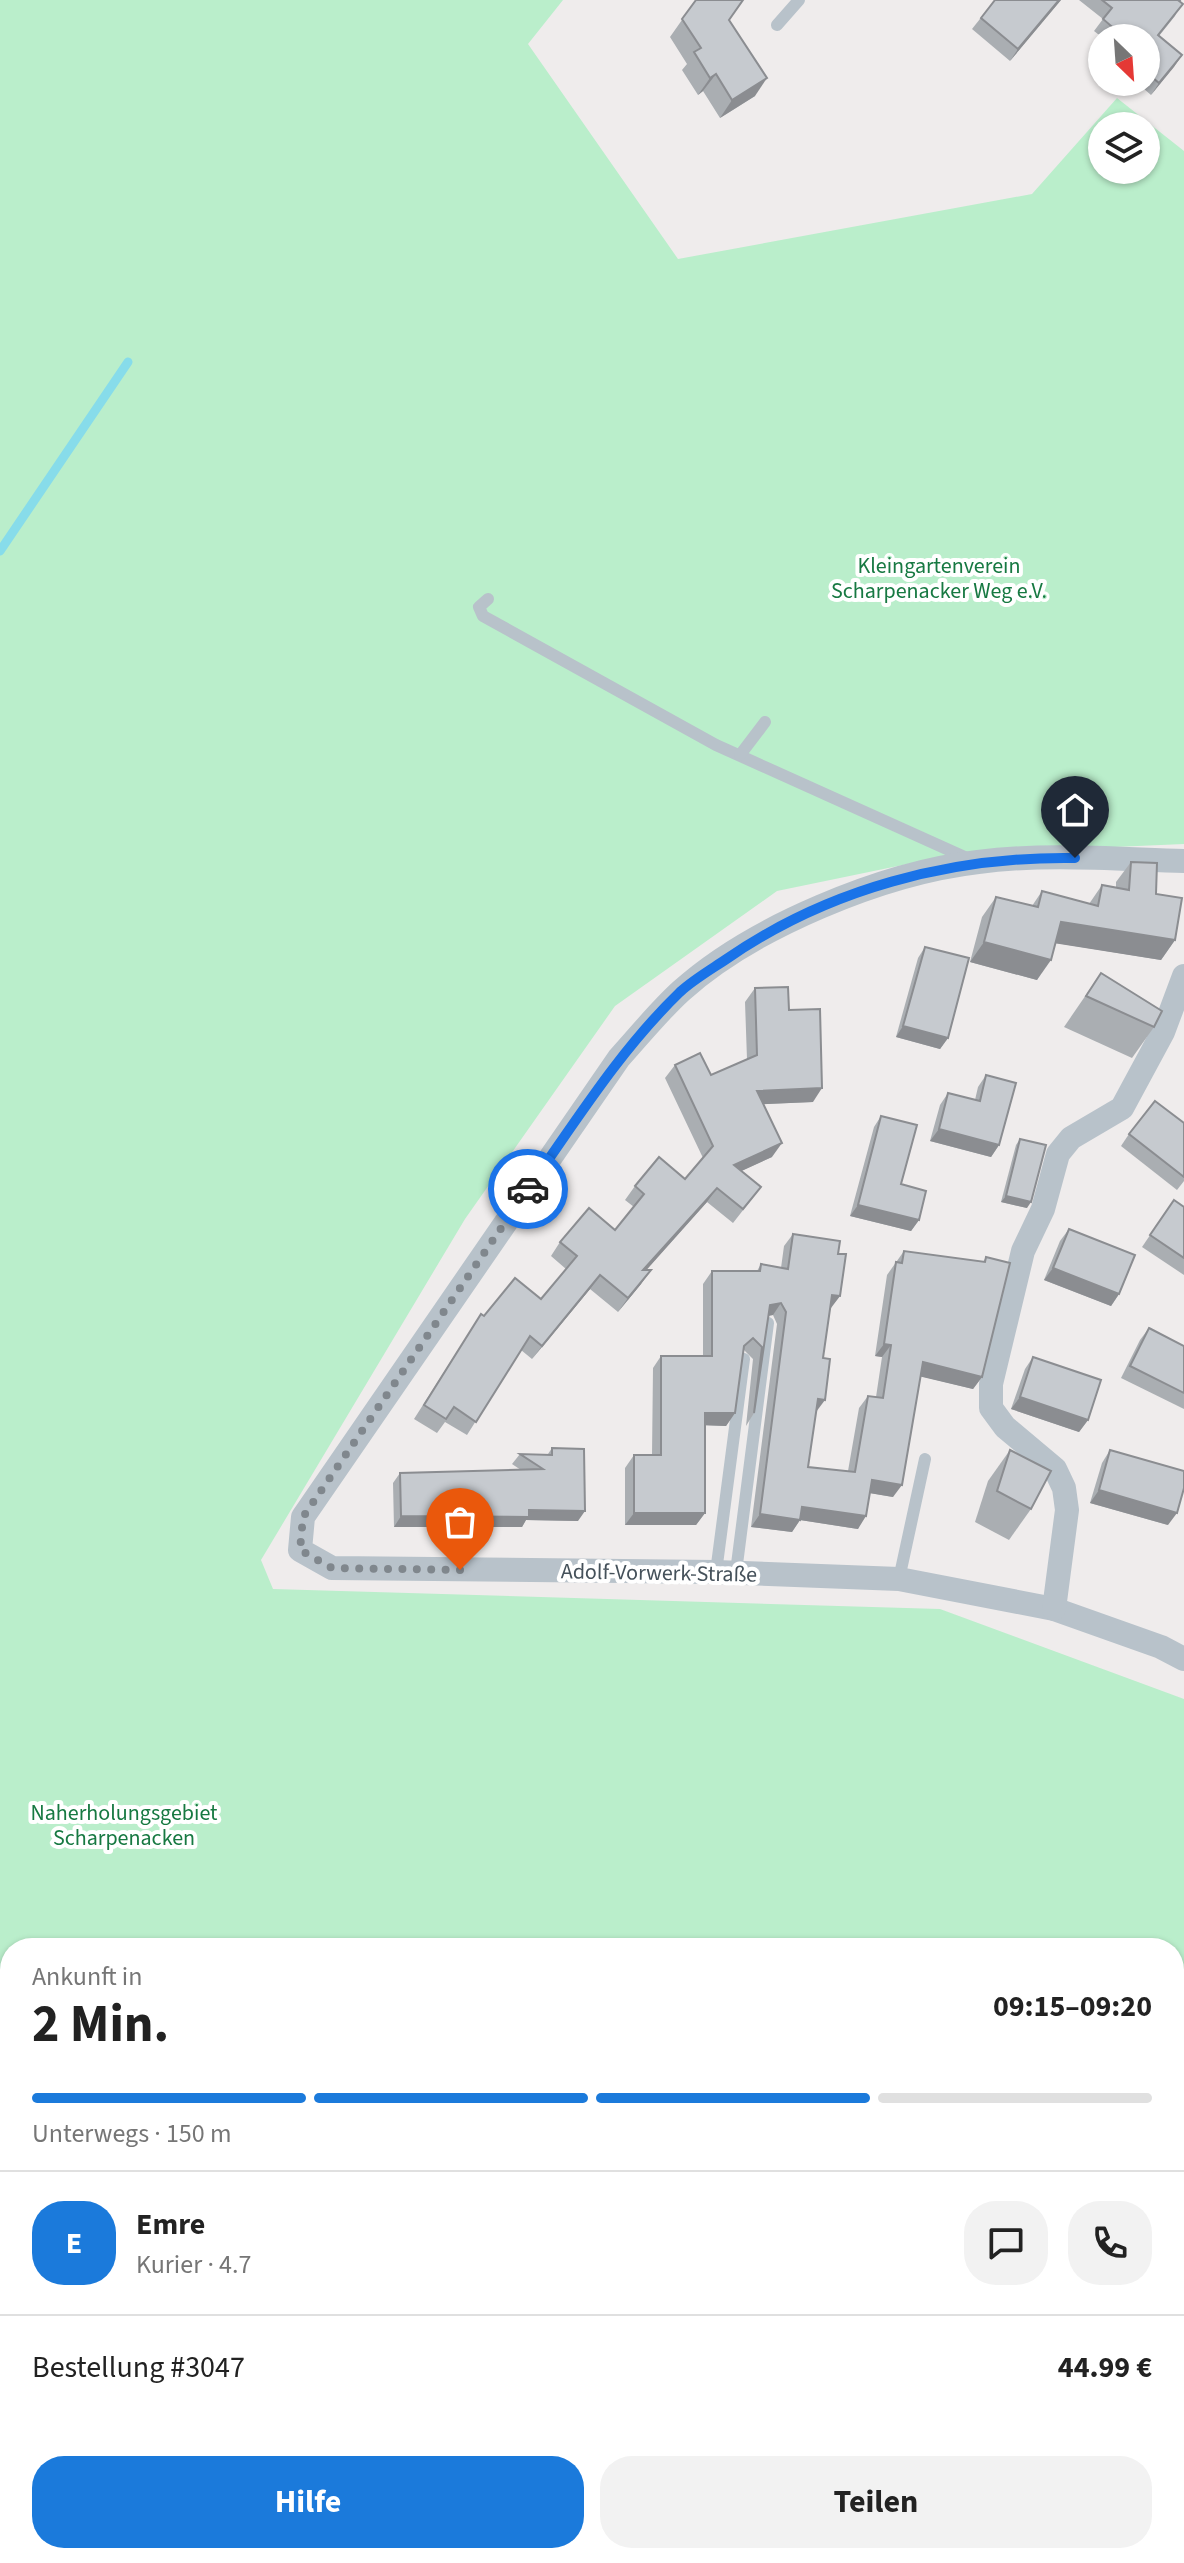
<!DOCTYPE html>
<html lang="de">
<head>
<meta charset="utf-8">
<style>
	:root { --surface:#fff; --page:#f2f2f2; --text:#222; --muted:#767676; --line:#e0e0e0; --accent:#1b7adb }
	body { margin:0; font-family:"Source Sans 3",sans-serif; background:var(--page); color:var(--text); height:100vh; display:flex; flex-direction:column; font-size:30px; white-space:nowrap }
	* { box-sizing:border-box; margin:0 }
	p { font-size:26px; color:var(--muted) }
	.icon { flex:none; width:44px; height:44px; fill:none; stroke:currentColor; stroke-width:2; stroke-linecap:round; stroke-linejoin:round }
	.map { position:relative; flex:1; overflow:hidden }
	.panel { position:absolute; left:0px; top:1938px; width:1184px; height:626px; display:flex; flex-direction:column; background:var(--surface); border-radius:32px 32px 0 0; box-shadow:0 2px 6px #0004 }
	.panel>* { flex:none }
	.needle { width:52px; rotate:155deg }
	.tools { position:absolute; left:1088px; top:24px; display:grid; gap:16px }
	.tools a { display:grid; place-items:center; width:72px; height:72px; border-radius:50%; background:var(--surface); box-shadow:0 2px 6px #0004; font-size:40px }
	.pin { position:absolute; display:grid; place-items:center; width:68px; height:68px; color:#fff; margin:-82px -34px; border-radius:50% 50% 50% 0; rotate:-45deg; box-shadow:0 0 8px #0007 }
	.pin .icon { rotate:45deg }
	.courier { position:absolute; display:grid; place-items:center; width:80px; height:80px; margin:-40px; border:6px solid #1a73e8; border-radius:50%; background:#fff; color:#222; box-shadow:0 2px 10px #0007 }
	.summary em { font-style:normal; font-weight:700 }
	.summary div { display:flex; flex-direction:column-reverse }
	.summary { display:flex; align-items:center; justify-content:space-between; height:136px; padding:0 32px }
	h1 { font-size:52px; font-weight:700; line-height:60px }
	.bar { display:grid; grid-template-columns:repeat(4,1fr); gap:12px 8px; align-content:center; height:96px; padding:0 32px }
	.bar i { height:10px; border-radius:6px; background:var(--line) }
	.bar .selected { background:var(--accent) }
	.bar p { grid-column:span 4 }
	.line { display:flex; align-items:center; gap:20px; padding:0 32px; border-top:2px solid var(--line) }
	.line div { flex:1 }
	.round { display:grid; place-items:center; flex:none; width:84px; height:84px; border-radius:32px; background:var(--page) }
	.action { display:flex; gap:16px; margin-top:auto; padding:16px 32px }
	.action a { flex:1; height:92px; border-radius:32px; background:var(--accent); color:#fff; font-size:32px; font-weight:700; line-height:92px; text-align:center }
	.action a+a { background:var(--page); color:var(--text) }
	.map>svg:first-child { display:block }
</style>
</head>
<body>
<div class="map">
<svg width="1184" height="2563" viewBox="0 0 1184 2563">
	<rect width="100%" height="100%" fill="#efecec"/>
	<path fill="#baeecb" fill-rule="evenodd" d="M0,0H563L528,44L678,259L1032,194L1117,98L1184,151V844L956,854L777,891L615,1006L465,1219L261,1560L273,1589L940,1609L1184,1699V2563H0ZM1102,126H1146V170H1102ZM10,1948H1174V2554H10Z"/>
	<g fill="none" stroke-linecap="round" stroke-linejoin="round">
		<path stroke="#87dcea" stroke-width="9" d="M0,551L128,362"/>
		<g stroke="#b8c2ca" stroke-width="12">
			<path d="M777,25L799,0"/>
			<path d="M488,599L479,607L483,616L716,745L969,859"/>
			<path d="M740,755L765,722"/>
			<path d="M716,1572L744,1359"/>
			<path d="M736,1572L768,1323"/>
			<path d="M899,1579L925,1459"/>
		</g>
		<g stroke="#b8c2ca" stroke-width="24">
			<path d="M1184,861C1116,859 1046,853 978,862C883,873 752,927 681,991C659,1011 639,1036 619,1058L303,1517L300,1550L332,1568L716,1572L899,1579L1054,1609L1161,1647L1184,1659"/>
			<path d="M1054,1609L1067,1510L1064,1488L1055,1469L1005,1427L991,1408V1384L1023,1251L1043,1209L1058,1154L1071,1138L1122,1108L1163,1032L1184,976"/>
		</g>
	</g>
	<g fill="#aaaeb2">
		<path d="M696,0L729,20L755,96L720,118L703,91L698,95L682,70L687,64L670,37Z"/>
		<path d="M995,0H1061L1010,61L972,29Z"/>
		<path d="M1079,0H1181L1175,16L1159,36L1182,55L1151,95L1136,82H1146V38H1103L1094,31L1103,19Z"/>
		<path d="M1131,862L1156,894L1175,940L1161,960L1056,943L1037,980L970,962L982,917L996,897L1032,906L1042,891L1089,904L1102,885L1116,888V882Z"/>
		<path d="M925,947L948,1038L940,1049L896,1037L918,958Z"/>
		<path d="M1101,973L1154,1027L1132,1058L1064,1027Z"/>
		<path d="M755,988L789,1010L813,1102L764,1104L772,1157L741,1171L761,1187L751,1200L733,1223L707,1202L646,1270L641,1284L618,1312L590,1289L532,1359L521,1350L467,1435L445,1422L437,1433L414,1419L481,1314L484,1316L541,1299L566,1269L551,1256L560,1242L615,1230L634,1207L625,1200L635,1186L685,1179L703,1158L665,1078L675,1065L711,1075L747,1059L745,1002Z"/>
		<path d="M986,1075L999,1145L991,1157L930,1141L940,1105L948,1093L975,1100L978,1087Z"/>
		<path d="M881,1116L901,1184L919,1220L911,1231L850,1216L874,1127Z"/>
		<path d="M1184,1123V1181L1177,1190L1121,1146L1129,1134Z"/>
		<path d="M1020,1139L1027,1208L1001,1202L1016,1145Z"/>
		<path d="M1174,1200L1184,1207V1275L1142,1247Z"/>
		<path d="M1069,1229L1119,1294L1111,1306L1044,1280L1060,1241Z"/>
		<path d="M793,1234L838,1254L840,1296L830,1308L808,1467L848,1471L859,1408L868,1396L876,1397L882,1357L875,1356L887,1275L904,1251L983,1262L986,1257L982,1377L973,1389L920,1376L893,1497L870,1493L858,1529L800,1520L792,1532L751,1527L777,1324L773,1315L768,1316L754,1413L746,1426L753,1359L744,1350L743,1351L735,1413L726,1426L705,1425V1513L696,1525H625V1468L634,1455H652L653,1368L661,1356H703V1284L712,1271H757L761,1264L781,1268L784,1246Z"/>
		<path d="M1149,1328L1184,1346V1409L1121,1378L1140,1340Z"/>
		<path d="M1033,1357L1088,1420L1079,1432L1011,1409L1025,1369Z"/>
		<path d="M552,1448L578,1521L526,1520L522,1527H394L393,1483L400,1473L521,1470L512,1464L520,1454H548Z"/>
		<path d="M1010,1450L1031,1509L1009,1540L975,1522L988,1481Z"/>
		<path d="M1110,1450L1168,1525L1090,1503L1102,1463Z"/>
	</g>
	<g fill="#8b8d91">
		<path d="M1059,0H1061L1010,61L1018,49Z"/>
		<path d="M1182,55L1174,67L1151,95L1159,83Z"/>
		<path d="M716,74L703,91L698,95L710,78Z"/>
		<path d="M767,78L755,96L720,118L732,100Z"/>
		<path d="M1061,922L1175,940L1161,960L1047,942Z"/>
		<path d="M984,942L1051,960L1037,980L970,962Z"/>
		<path d="M903,1026L948,1038L940,1049L896,1037Z"/>
		<path d="M822,1088L813,1102L748,1105L757,1091Z"/>
		<path d="M939,1129L999,1145L991,1157L930,1141Z"/>
		<path d="M782,1143L772,1157L724,1179L734,1165Z"/>
		<path d="M717,1188L707,1202L634,1284L643,1270Z"/>
		<path d="M1006,1196L1031,1202L1027,1208L1001,1202Z"/>
		<path d="M858,1205L919,1220L911,1231L850,1216Z"/>
		<path d="M1053,1268L1119,1294L1111,1306L1044,1280Z"/>
		<path d="M651,1270L641,1284L618,1312L628,1298Z"/>
		<path d="M600,1275L590,1289L532,1359L542,1346Z"/>
		<path d="M832,1295L840,1296L831,1308L824,1307Z"/>
		<path d="M781,1303L773,1315L761,1317L770,1305Z"/>
		<path d="M884,1344L891,1345L882,1357L875,1356Z"/>
		<path d="M923,1362L982,1377L973,1389L914,1375Z"/>
		<path d="M1020,1397L1088,1420L1079,1432L1011,1409Z"/>
		<path d="M818,1399L825,1400L816,1412Z"/>
		<path d="M705,1413H735L726,1426L696,1425Z"/>
		<path d="M872,1480L902,1485L893,1497L863,1492Z"/>
		<path d="M1099,1490L1177,1513L1168,1525L1090,1503Z"/>
		<path d="M802,1507L866,1516L858,1529L800,1520L792,1532L751,1527L760,1514Z"/>
		<path d="M529,1510L585,1511L578,1521L526,1520L522,1527H394L401,1516Z"/>
		<path d="M634,1513H705L696,1525H625Z"/>
	</g>
	<g fill="#c6cacf" stroke="#8b8d91" stroke-width="2">
		<path d="M696,0H743L729,20L767,78L732,100L716,74L710,78L694,52L701,48L682,19Z"/>
		<path d="M995,0H1059L1018,49L981,18Z"/>
		<path d="M1102,0H1180L1179,1L1183,4L1158,35L1182,55L1159,83L1146,72V38H1125L1103,19L1112,8Z"/>
		<path d="M1131,862L1157,863L1156,894L1182,898L1175,940L1061,922L1051,960L984,942L996,897L1038,907L1042,891L1098,906L1102,885L1129,890Z"/>
		<path d="M925,947L969,958L948,1038L903,1026Z"/>
		<path d="M1101,973L1162,1011L1154,1027L1086,996Z"/>
		<path d="M788,987L789,1010L820,1009L822,1088L757,1091L782,1143L734,1165L761,1187L743,1209L717,1188L643,1270H651L628,1298L600,1275L542,1346L530,1336L476,1422L454,1407L446,1419L424,1405L481,1314L484,1316L515,1278L541,1299L577,1256L560,1242L589,1208L615,1230L644,1194L635,1186L659,1157L685,1179L713,1146L675,1065L700,1053L711,1075L757,1055L755,988Z"/>
		<path d="M986,1075L1016,1083L999,1145L939,1129L948,1093L980,1101Z"/>
		<path d="M1155,1101L1184,1123V1177L1129,1134Z"/>
		<path d="M881,1116L917,1125L901,1184L926,1191L919,1220L858,1205Z"/>
		<path d="M1020,1139L1046,1145L1031,1202L1006,1196Z"/>
		<path d="M1174,1200L1184,1207V1258L1150,1235Z"/>
		<path d="M1069,1229L1135,1255L1119,1294L1053,1268Z"/>
		<path d="M793,1234L840,1241L838,1254H846L840,1296L832,1295L823,1358L830,1359L825,1400L818,1399L808,1467L855,1472L868,1396L883,1398L891,1345L884,1344L896,1262L902,1263L904,1251L985,1262L986,1257L1010,1263L982,1377L923,1362L902,1485L872,1480L866,1516L802,1507L800,1520L760,1514L786,1312L781,1303L770,1305L754,1413L762,1347L753,1338L744,1346L735,1413H705V1513H634V1455H661V1356H712V1271H760L761,1264L788,1269Z"/>
		<path d="M1149,1328L1184,1346V1393L1130,1366Z"/>
		<path d="M1033,1357L1101,1380L1088,1420L1020,1397Z"/>
		<path d="M552,1448L584,1449L585,1511L529,1510V1517L401,1516L400,1473L543,1469L520,1454L552,1455Z"/>
		<path d="M1010,1450L1051,1471L1031,1509L997,1491Z"/>
		<path d="M1110,1450L1184,1471V1488L1177,1513L1099,1490Z"/>
	</g>
	<g fill="none" stroke-linecap="round" stroke-linejoin="round">
		<path stroke="#80878d" stroke-width="8" stroke-dasharray="0 14.4" d="M460,1570L332,1568L300,1550L303,1517L528,1189"/>
		<path stroke="#1a73e8" stroke-width="10" d="M528,1189C576,1121 620,1050 680,992C693,980 710,970 725,960C827,889 951,856 1075,858"/>
	</g>
	<g text-anchor="middle" stroke-width="8" stroke-linejoin="round" paint-order="stroke">
		<g font-size="22" fill="#177942" stroke="#fff">
			<text x="939" y="573">Kleingartenverein<tspan x="939" dy="25">Scharpenacker Weg e.V.</tspan></text>
			<text x="124" y="1820">Naherholungsgebiet<tspan x="124" dy="25">Scharpenacken</tspan></text>
		</g>
		<g font-size="22" fill="#45515a" stroke="#fff">
			<text transform="translate(659 1572) rotate(1)" y="8">Adolf-Vorwerk-Straße</text>
		</g>
	</g>
</svg>
<div class="tools">
<a><svg class="needle" viewBox="-14 -14 28 28"><path d="M0-13l5 13h-10z" fill="#e53935"/><path d="M0 13l5-13h-10z" fill="#767676"/></svg></a>
<a><svg class="icon" aria-label="layers" viewBox="0 0 24 24"><path d="M12 4l9 5-9 5-9-5zM3 14l9 5 9-5"/></svg></a>
</div>
<div class="pin" style="left:460px;top:1570px;background:#ea580c"><svg class="icon" aria-label="bag" viewBox="0 0 24 24"><path d="M5 8h14l-1 12H6zM9 8a3 3 0 0 1 6 0"/></svg></div>
<div class="pin" style="left:1075px;top:858px;background:#1f2937"><svg class="icon" aria-label="home" viewBox="0 0 24 24"><path d="M3 11l9-7 9 7M6 9v11h12V9"/></svg></div>
<div class="courier" style="left:528px;top:1189px"><svg class="icon" aria-label="car" viewBox="0 0 24 24"><path d="M5 17H2v-5l4-1 3-4h7l3 4 3 1v5h-3M9 17h6M6 11h13"/><circle cx="7" cy="17" r="2"/><circle cx="17" cy="17" r="2"/></svg></div>
<section class="panel">
<div class="summary"><div><h1>2 Min.</h1><p>Ankunft in</p></div><em>09:15–09:20</em></div>
<div class="bar"><i class="selected"></i><i class="selected"></i><i class="selected"></i><i></i><p>Unterwegs · 150 m</p></div>
<div class="line" style="height:144px"><b class="round" style="background:var(--accent);color:#fff">E</b><div><b>Emre</b><p>Kurier · 4.7</p></div><a class="round"><svg class="icon" aria-label="chat" viewBox="0 0 24 24"><path d="M4 5h16v11H9l-5 4z"/></svg></a><a class="round"><svg class="icon" aria-label="phone" viewBox="0 0 24 24"><path d="M5 4h4l2 5-3 2q2 4 5 5l2-3 5 2v4C11 20 4 13 5 4z"/></svg></a></div>
<div class="line" style="height:104px"><div>Bestellung #3047</div><b>44.99 €</b></div>
<div class="action"><a>Hilfe</a><a>Teilen</a></div>
</section>
</div>
</body>
</html>
